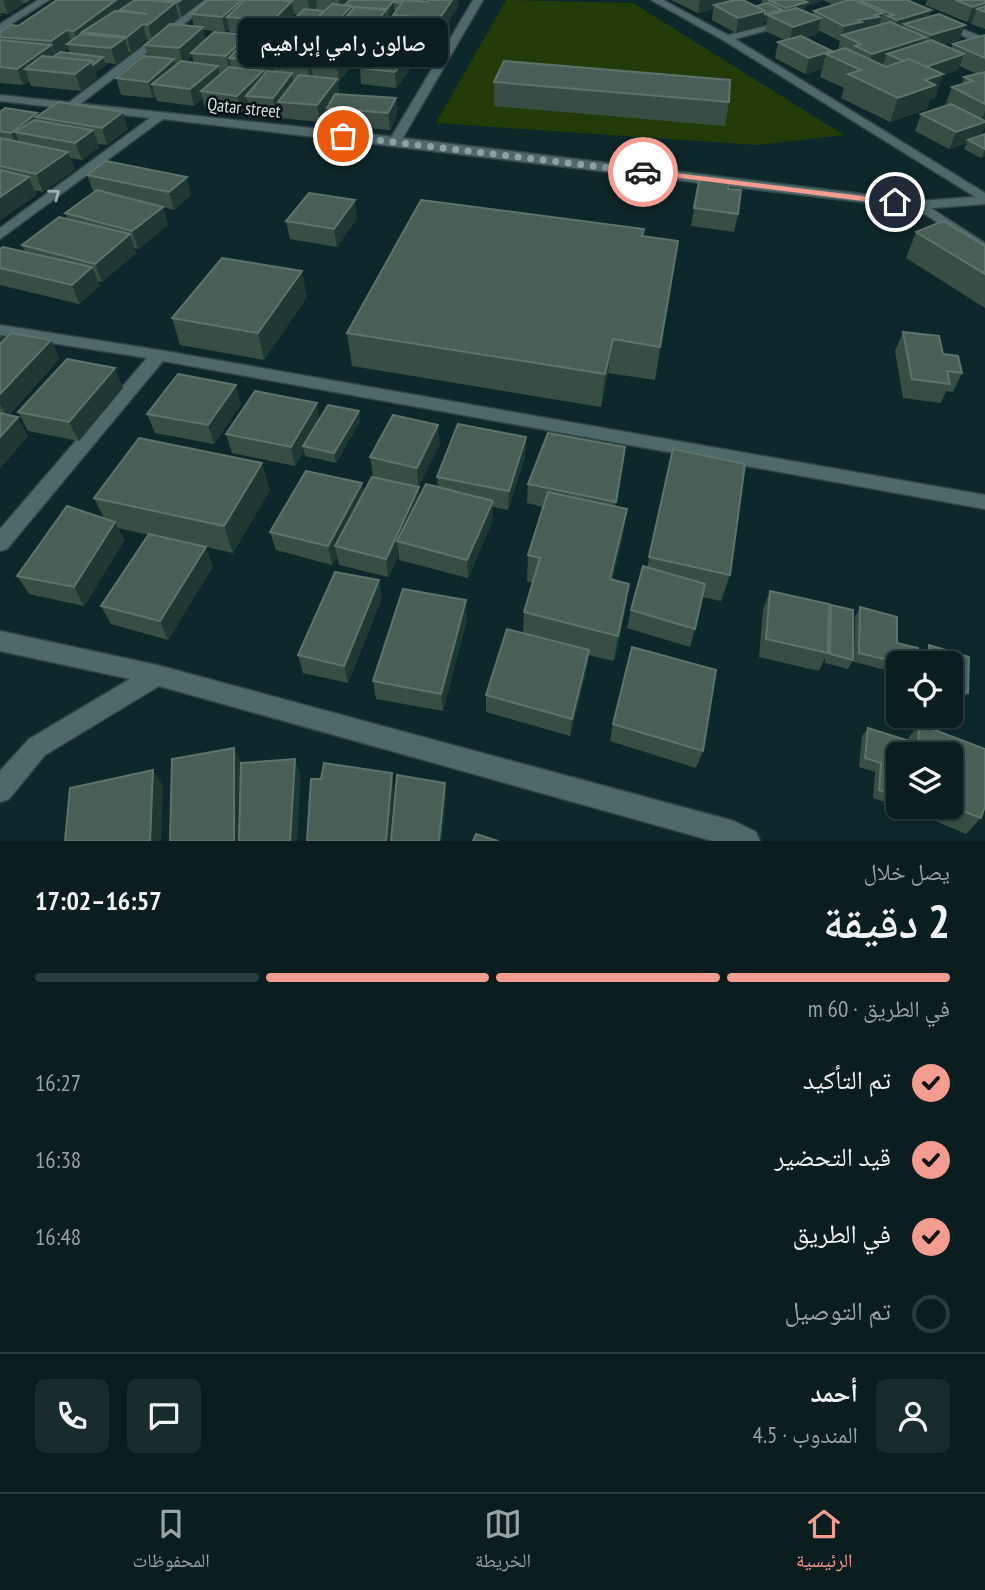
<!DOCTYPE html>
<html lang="ar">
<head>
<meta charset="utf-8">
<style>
	:root { --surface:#0a1e20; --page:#182b2d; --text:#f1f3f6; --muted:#99a2a5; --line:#2a3c3e; --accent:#f59c90 }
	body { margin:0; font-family:"PT Sans Narrow","Noto Naskh Arabic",sans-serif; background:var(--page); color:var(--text); direction:rtl; height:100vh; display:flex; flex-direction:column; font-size:26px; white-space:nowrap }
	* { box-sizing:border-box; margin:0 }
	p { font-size:23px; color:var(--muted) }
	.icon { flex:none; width:38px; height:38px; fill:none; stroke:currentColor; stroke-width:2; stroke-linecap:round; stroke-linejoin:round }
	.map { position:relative; height:841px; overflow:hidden; direction:ltr }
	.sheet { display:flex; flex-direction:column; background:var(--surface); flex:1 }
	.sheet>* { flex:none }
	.fabs { position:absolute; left:886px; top:651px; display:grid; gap:14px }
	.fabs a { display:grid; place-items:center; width:77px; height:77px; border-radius:10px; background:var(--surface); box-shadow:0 2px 5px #0004,0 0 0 2px var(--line); font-size:35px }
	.pin { position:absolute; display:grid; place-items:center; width:60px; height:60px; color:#fff; margin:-30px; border:4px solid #fff; border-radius:50%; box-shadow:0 2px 7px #0007 }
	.courier { position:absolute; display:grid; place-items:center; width:70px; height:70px; margin:-35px; border:5px solid #f59c90; border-radius:50%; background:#fff; color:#222; box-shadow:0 2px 9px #0007 }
	.bubble { position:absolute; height:49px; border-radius:10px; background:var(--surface); box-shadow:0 2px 5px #0004,0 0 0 2px var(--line); font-size:23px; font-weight:600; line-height:49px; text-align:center; direction:rtl }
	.headline em { font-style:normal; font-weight:600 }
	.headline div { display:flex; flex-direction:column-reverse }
	.headline { display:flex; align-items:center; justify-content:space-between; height:119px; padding:0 35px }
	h1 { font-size:46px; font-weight:600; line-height:52px }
	.bar { display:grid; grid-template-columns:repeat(4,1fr); gap:10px 7px; align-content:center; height:84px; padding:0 35px }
	.bar i { height:9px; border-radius:5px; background:var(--line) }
	.bar .current { background:var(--accent) }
	.bar p { grid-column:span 4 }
	.line { display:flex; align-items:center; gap:18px; padding:0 35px; border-top:2px solid var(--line) }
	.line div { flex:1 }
	.round { display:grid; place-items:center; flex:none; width:74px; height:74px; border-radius:10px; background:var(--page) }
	ol { padding:0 35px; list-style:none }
	li { display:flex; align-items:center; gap:21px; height:77px }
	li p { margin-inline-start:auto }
	li .icon { padding:7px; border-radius:50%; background:var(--accent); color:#111; stroke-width:4 }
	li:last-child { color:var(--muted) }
	li i { width:38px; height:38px; border:4px solid var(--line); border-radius:50% }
	.dock { display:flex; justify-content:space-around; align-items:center; height:98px; border-top:2px solid var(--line); background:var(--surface); font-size:19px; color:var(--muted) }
	.dock a { display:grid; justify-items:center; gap:4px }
	.dock .current { color:var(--accent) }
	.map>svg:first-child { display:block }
</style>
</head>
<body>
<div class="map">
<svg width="985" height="841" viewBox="0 0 985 841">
	<rect width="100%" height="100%" fill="#0d282a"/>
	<path fill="#233b09" d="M506,0L633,3L844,135L757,145L436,123Z"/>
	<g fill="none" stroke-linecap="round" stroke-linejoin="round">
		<g stroke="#324344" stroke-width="3">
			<g id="minor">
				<path d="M38,0H49L0,31V24Z"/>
				<path d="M204,0H215L75,108H67V104Z"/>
				<path d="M473,0H483L401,141L395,145L389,141L436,62L265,43L260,40L265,37L440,56Z"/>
				<path d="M651,0H663L728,35L791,20V24L735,39L985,193V203L723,40Z"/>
				<path d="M942,21L985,38V45L939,26L937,24Z"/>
				<path d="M920,201L985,243V253L915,208L913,205Z"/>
				<path d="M0,325L159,350L985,495V509L163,361L7,549L0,551V529L147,358L0,335Z"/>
				<path d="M0,631L157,665L734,821L756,832L760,841H713L159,686L45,755L9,799L0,802V771L29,739L130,679L0,651Z"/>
			</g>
		</g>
		<g stroke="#324344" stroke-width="3">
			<path id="tertiary" d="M0,95L395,137L920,201L985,196V204L920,209L163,119L0,239V228L150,118L0,101Z"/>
		</g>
		<use href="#minor" fill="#4d696a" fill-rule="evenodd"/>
		<use href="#tertiary" fill="#4d696a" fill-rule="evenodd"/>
	</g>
	<g fill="#384e45" fill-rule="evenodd">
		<path d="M0,0H30L26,3H23V4L8,14L0,13L1,16H0Z"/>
		<path d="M57,0H133L121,8L135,0H204L182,17H179V18L172,24L194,26L191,14L208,0H428L459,5L443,29V38L433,53L381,47L380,33L371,45L339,42L338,37L335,41L314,39L313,32L308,37L288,35L286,27L299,14H294V16L275,36L286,37L288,46L326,47L356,60L338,82L339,94L396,98L397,115L390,130L329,125L327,112L320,122L280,118L279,110L276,115L250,113L248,105L240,113L205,108L202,98L194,106L157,101L155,96L153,98L121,95L116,78L148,56L145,45L150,40H147L131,53L129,52V54L116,64L105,63L106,65L95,73L97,77L81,91L31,86L29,81L23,85L0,83V32L18,26ZM394,8V10H396L393,15V18L387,23L386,16L388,17ZM229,29L230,32L254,34L249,36L205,40L203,30L225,32ZM68,48L70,53L63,52ZM192,55L194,63L185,62Z"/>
		<path d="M671,0H731V1L756,6L761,5L762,0H822L821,1L806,6L805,10L803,11L813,15L814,11L834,5L823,0H907L931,10L929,17L959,40L943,45L951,49L953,44L985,35V127L980,136L985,134V156L981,158L964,149L967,143L949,149L915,131L921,114L945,106L952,87L962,85L964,77L977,74L959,66L958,70L943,75L935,98L930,99L927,109L890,122L841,98L844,88L820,77L822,69L805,74L775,58L778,42L785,40L765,31L767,21L763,22L762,26L736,33L712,20L713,9L698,13ZM818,30L840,41L838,50L832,52L805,38L817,34Z"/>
		<path d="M927,0H985V29L971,24L972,21L967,22L925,5Z"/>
		<path d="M409,53L410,69L396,88L361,84L360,68Z"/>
		<path d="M494,82L729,102L725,126L494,106Z"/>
		<path d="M0,111L37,113L38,116L128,129L107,145L98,144L99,147L82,160L70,158L75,169L43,192L35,190L36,195L0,220Z"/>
		<path d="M87,175L191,195L174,210L163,207L168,225L138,249L134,248L136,253L102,282L98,281L100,286L79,304L0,285V249L25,252L22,245L68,219L65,213L94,193Z"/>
		<path d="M700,176L728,189L738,214L734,232L691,226Z"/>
		<path d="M357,218L337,247L290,239L286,221Z"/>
		<path d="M916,232L985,246V308L906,258Z"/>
		<path d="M643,236L678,241L655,380L608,373L601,407L352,366L347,333Z"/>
		<path d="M307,297L264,360L180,345L172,318Z"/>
		<path d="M903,332L943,354L962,373L953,392L946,391L941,403L903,398L895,351Z"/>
		<path d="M0,335H3L5,339L51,340L59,359L9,415L28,436L0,468Z"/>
		<path d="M123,388L79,441L28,431L18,412Z"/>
		<path d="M241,404L214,444L155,433L147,414Z"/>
		<path d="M320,419L360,421L336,463L305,456L304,451L295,466L232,453L226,434Z"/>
		<path d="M526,437L525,456L508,510L493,507V520L468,578L399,560V555L388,577L339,565L337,556L332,565L276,550L270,532L362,483L363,493L373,476L370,457L440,444L418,487L420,496L438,487L437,477Z"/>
		<path d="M625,447L615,507L623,536L612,580L625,611L614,661L588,655L587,668L570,736L486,712V695L523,633L524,612L533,583L527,581L528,555L543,507L527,503L528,484Z"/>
		<path d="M673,449L730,575L721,601L702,597L695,629L690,647L627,628L631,610L647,568Z"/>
		<path d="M270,490L233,553L179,541L213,566L168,640L111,624L101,606L149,535L118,528L124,541L84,606L29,594L17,576L104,518L94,498Z"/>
		<path d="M770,591L829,609L831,605L853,660L848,669L825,663V658L819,671L759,657L763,609Z"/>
		<path d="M382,598L348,683L303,673L298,655Z"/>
		<path d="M860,607L897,643L918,663H898V673L854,662L855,617Z"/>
		<path d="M467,619L443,711L376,699L373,681Z"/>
		<path d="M929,645L969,657L968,693L962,702L950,698V663H923L924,655Z"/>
		<path d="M613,724L703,751L696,768L610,741Z"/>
		<path d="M919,724L985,749V806L981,818L966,834L905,808V807H950V754H898V807H899L873,798L875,772L859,767L862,736L868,728L907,740Z"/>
	</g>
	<g fill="#203833">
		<path d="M3,0H22L23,4L8,14Z"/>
		<path d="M116,0H133L120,10L121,15L82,32L85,42L78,45L74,31Z"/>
		<path d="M181,0H204L182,17L178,2Z"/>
		<path d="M242,0H245L227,17L229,29L225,32L222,17Z"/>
		<path d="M308,0H316L317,7L310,15Z"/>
		<path d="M340,0H355L341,16L339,1Z"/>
		<path d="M394,0H401L394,2V8L388,17L387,9Z"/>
		<path d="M452,0H458L459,5L443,29V38L433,53V37L439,27V19Z"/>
		<path d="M700,0H731L730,5H714L713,9L698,13Z"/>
		<path d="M805,0H822L821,1L806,6L805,10L785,16L786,8L805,3Z"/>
		<path d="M292,1L294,16L275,36L272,21Z"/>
		<path d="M175,3L179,18L152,41L148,25Z"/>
		<path d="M985,3V12L977,9L972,21L967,22L973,7Z"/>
		<path d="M352,6L354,21L337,27L338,37L335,41L333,25Z"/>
		<path d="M386,10L387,25L380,32V33L371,45L369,30Z"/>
		<path d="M782,10L781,18L768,15L767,21L763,22L762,26L736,33L738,18L765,11Z"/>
		<path d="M931,10L926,25L904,24L901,33L892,36L897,20Z"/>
		<path d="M883,13L878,29L842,35L840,42L844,26L858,20Z"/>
		<path d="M821,18L817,34L789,42L793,27Z"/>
		<path d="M143,24L147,40L131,53L127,37Z"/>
		<path d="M312,24L313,32L308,37L307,29Z"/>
		<path d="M965,25L959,40L925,51L931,35Z"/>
		<path d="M203,27L206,43L191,53L192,55L183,64L179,48Z"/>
		<path d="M67,30L72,44H67L68,48L56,57L51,41Z"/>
		<path d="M248,35L251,50L229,58L232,70L230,72L226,56Z"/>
		<path d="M286,37L289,52L274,61L275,69L269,77L266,60Z"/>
		<path d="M926,37L921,53L887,54L883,64L867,70L872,54Z"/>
		<path d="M125,38L129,54L116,64L111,48Z"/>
		<path d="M325,44L327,60L311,63L313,77L310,81L307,64Z"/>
		<path d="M51,45L57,61L25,69L29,81L23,85L17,69Z"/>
		<path d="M355,45L356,60L339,82L337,65Z"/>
		<path d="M832,51L826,54L822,69L805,74L809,58Z"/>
		<path d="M409,53L410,69L396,88L395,72Z"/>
		<path d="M964,54L958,70L943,75L935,98L930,99L927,109L890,122L898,98L920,69Z"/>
		<path d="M103,57L106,65L95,73L97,77L81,91L75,74L92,61Z"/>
		<path d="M174,59L178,75L152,84L155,96L153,98L148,82Z"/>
		<path d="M218,66L221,82L201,91L202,98L194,106L190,89Z"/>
		<path d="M263,71L266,88L246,96L248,105L240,113L237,96Z"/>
		<path d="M292,73L294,90L278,102L279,110L276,115L273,98Z"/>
		<path d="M337,79L339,96L327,108V112L320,122L317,105Z"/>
		<path d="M396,98L397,115L390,130L388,113Z"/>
		<path d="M985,111V127L979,139L968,140L967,143L949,149L956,132L980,124Z"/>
		<path d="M123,112L128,129L107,145L102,128Z"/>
		<path d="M37,113L39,118L36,117L42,132H15L21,147L18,150L11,133Z"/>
		<path d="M93,130L99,147L82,160L75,143Z"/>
		<path d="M985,149V156L981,158Z"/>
		<path d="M68,152L75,169L43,192L36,174Z"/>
		<path d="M29,177L36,195L0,220V197Z"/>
		<path d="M187,177L191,195L174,210L169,192Z"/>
		<path d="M355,200L357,218L337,247L334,229Z"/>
		<path d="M163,207L168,225L138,249L132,231Z"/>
		<path d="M130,234L136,253L102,282L95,264Z"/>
		<path d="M92,267L100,286L79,304L72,285Z"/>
		<path d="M302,271L307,297L264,360L258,333Z"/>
		<path d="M3,335L12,354L0,367V338Z"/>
		<path d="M613,339L608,373L601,407L605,374Z"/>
		<path d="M51,340L59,359L7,417L0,404V394Z"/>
		<path d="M115,368L123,388L79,441L69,422Z"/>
		<path d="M236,385L241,404L214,444L208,425Z"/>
		<path d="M317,403L320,423L303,446L304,451L295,466L291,447Z"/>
		<path d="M359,411L360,421L336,463L334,453Z"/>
		<path d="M18,417L28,436L0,468V437Z"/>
		<path d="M438,425L440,444L418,487L417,468Z"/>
		<path d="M526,437L525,456L508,510L509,491Z"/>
		<path d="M262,463L270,490L233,553L224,526Z"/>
		<path d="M362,483L365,502L335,546L337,556L332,565L328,546Z"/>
		<path d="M419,487L421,506L397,541L399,555L388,577L386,559Z"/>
		<path d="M493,501V520L468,578L467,560Z"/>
		<path d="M627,509L623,536L606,606L610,579Z"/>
		<path d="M115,522L124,541L84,606L74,587Z"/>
		<path d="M206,547L213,566L168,640L160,621Z"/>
		<path d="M379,580L382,598L348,683L344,666Z"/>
		<path d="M629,584L625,611L614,661L618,636Z"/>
		<path d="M466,600L467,619L443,711L441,694Z"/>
		<path d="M589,650L587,668L570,736L572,719Z"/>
		<path d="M234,748L242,764V841H234Z"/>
		<path d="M295,759L301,776L297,841H290Z"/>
		<path d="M153,770L163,786L161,841H150Z"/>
		<path d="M392,773L394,789L390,841H386Z"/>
		<path d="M445,783L446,799L442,841H439Z"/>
	</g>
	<g fill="#485e56" stroke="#5e736c" stroke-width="2">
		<path d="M57,0H116L74,31L67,30L51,41L0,37V32L11,25L18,26Z"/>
		<path d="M135,0H148L175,3L148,25L143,24L127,37L82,32L115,11L147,14L120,10Z"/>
		<path d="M161,0H181L178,2Z"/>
		<path d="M208,0H242L222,17L191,14Z"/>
		<path d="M245,0H281L292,1L272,21L227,17Z"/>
		<path d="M350,0H394L387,9L352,7V6L345,5Z"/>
		<path d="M396,0H422L421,1L404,0L401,3L394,2Z"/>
		<path d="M404,0L427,2L428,0H452L439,19L393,15Z"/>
		<path d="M735,0H743L765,11L738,18L714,5Z"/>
		<path d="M768,0H802L807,2L786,8Z"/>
		<path d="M849,0H855L883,13L875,15L879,17L858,20L862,22L844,26L814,11Z"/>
		<path d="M859,0H907L931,10L897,20L888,16L894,15Z"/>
		<path d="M955,0H985V3L973,7Z"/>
		<path d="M768,3L782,10L765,14V11L756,6Z"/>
		<path d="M332,4L352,6L333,25L311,23Z"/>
		<path d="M985,6V12L977,9Z"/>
		<path d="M355,7L386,10L369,30L337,27Z"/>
		<path d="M796,8L821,18L793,27L768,15Z"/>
		<path d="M304,9L324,11L307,29L286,27Z"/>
		<path d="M939,14L965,25L931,35L904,24Z"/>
		<path d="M391,18L443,23L433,37L380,32Z"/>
		<path d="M890,22L926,37L872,54L855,46L861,44L842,35Z"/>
		<path d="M170,24L203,27L179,48L145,45Z"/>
		<path d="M214,32L248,35L226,56L191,53Z"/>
		<path d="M81,34L125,38L111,48L67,44Z"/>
		<path d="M251,34L286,37L266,60L229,58Z"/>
		<path d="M985,35V58L953,44Z"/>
		<path d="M801,36L832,51L809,58L778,42Z"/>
		<path d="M0,40L51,45L17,69L0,67Z"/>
		<path d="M931,40L964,54L926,67L909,59L903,61L887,54Z"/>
		<path d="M293,41L325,44L307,64L274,61Z"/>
		<path d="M330,42L355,45L337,65L311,63Z"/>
		<path d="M845,48L886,67L909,59L943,74L925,80L935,85L898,98L848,74L861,70L826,54Z"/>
		<path d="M375,49L409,53L395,72L360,68Z"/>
		<path d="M60,52L103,57L93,65L92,61L53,57Z"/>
		<path d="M42,56L92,61L75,74L25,69Z"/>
		<path d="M144,56L174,59L148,82L116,78Z"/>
		<path d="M181,61L218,66L190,89L152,84Z"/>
		<path d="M504,61L730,80L729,102L494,82Z"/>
		<path d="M229,67L263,71L237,96L201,91Z"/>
		<path d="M267,71L292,73L273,98L246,96Z"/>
		<path d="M985,72V104L952,87L973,81L964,77Z"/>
		<path d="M299,75L337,79L317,105L278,102Z"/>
		<path d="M335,94L396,98L388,113L327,108Z"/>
		<path d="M59,102L123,112L102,128L36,117Z"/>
		<path d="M951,104L985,121V122L956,132L921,114Z"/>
		<path d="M5,108L37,113L11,133L0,131V112Z"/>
		<path d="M34,120L93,130L75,143L15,132Z"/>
		<path d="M985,134V149L968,140Z"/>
		<path d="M0,138L68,152L36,174L0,166Z"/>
		<path d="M106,161L187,177L169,192L87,175Z"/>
		<path d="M0,170L29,177L0,197Z"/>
		<path d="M700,176L729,180L728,189L741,190L738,214L694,208Z"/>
		<path d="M97,190L163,207L132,231L65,213Z"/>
		<path d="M309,193L355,200L334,229L286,221Z"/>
		<path d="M421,200L644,229L642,236L678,241L660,347L613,339L605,374L347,333Z"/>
		<path d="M59,217L130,234L95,264L22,245Z"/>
		<path d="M943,221L985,246V274L916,232Z"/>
		<path d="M3,247L92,267L72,285L0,268V249Z"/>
		<path d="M222,258L302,271L258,333L172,318Z"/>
		<path d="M903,332L939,336L943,354L958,356L962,373L947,371L950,384L912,379Z"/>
		<path d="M11,333L51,340L0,394V344Z"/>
		<path d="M67,359L115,368L69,422L18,412Z"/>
		<path d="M178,374L236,385L208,425L147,414Z"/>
		<path d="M255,391L317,403L291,447L226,434Z"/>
		<path d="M328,405L359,411L334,453L303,446Z"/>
		<path d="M0,413L18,417L0,437Z"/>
		<path d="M393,415L438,425L417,468L370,457Z"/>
		<path d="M458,424L526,437L509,491L437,477Z"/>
		<path d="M548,433L625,447L616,502L528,484Z"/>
		<path d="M139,438L262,463L224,526L94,498Z"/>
		<path d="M673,449L745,464L730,575L649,557Z"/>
		<path d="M306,471L362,483L328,546L270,532Z"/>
		<path d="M372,477L419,487L386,559L335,546Z"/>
		<path d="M426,484L493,501L467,560L397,541Z"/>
		<path d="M548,492L627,509L610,579L629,584L618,636L524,612L540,558L528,555Z"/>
		<path d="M67,506L115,522L74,587L17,576Z"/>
		<path d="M149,534L206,547L160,621L101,606Z"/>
		<path d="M643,566L705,584L695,629L631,610Z"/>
		<path d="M335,572L379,580L344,666L298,655Z"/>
		<path d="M403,589L466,600L441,694L373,681Z"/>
		<path d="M770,591L829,604L828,653L766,639Z"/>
		<path d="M831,605L853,610V660L830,654Z"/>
		<path d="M860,607L897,617V643L918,648V663H900L859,653Z"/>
		<path d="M507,629L589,650L572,719L486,695Z"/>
		<path d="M929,645L969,657L968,693L950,687V663H929Z"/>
		<path d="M632,647L716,670L703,751L613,724Z"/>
		<path d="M919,724L985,749V806L981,818L950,806V754H918Z"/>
		<path d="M868,728L909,741L908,754H898V797L879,790L881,763L865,758Z"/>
		<path d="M234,748V841H170L172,759Z"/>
		<path d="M295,759L290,841H239L241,763Z"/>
		<path d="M324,763L392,773L386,841H307L311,779H321Z"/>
		<path d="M153,770L150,841H65L70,788Z"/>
		<path d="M397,775L445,783L439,841H391Z"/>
		<path d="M476,834L498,841H473Z"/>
	</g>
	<defs><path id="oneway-chevron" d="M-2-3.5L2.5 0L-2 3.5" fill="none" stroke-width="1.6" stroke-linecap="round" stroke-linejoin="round" transform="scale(1.75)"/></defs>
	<use stroke="#9db2b3" href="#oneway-chevron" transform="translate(55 194) rotate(-37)"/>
	<path fill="#f59c90" d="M643,169L895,200L900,202L895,205L640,173Z"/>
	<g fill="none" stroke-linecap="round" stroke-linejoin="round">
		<path stroke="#8da1a2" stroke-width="7" stroke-dasharray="0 12.6" d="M343,136L643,172"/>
	</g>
	<g text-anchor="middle" stroke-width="5" stroke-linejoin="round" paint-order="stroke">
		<g font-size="18" fill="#d2e2e3" stroke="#050f10">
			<text transform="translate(244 108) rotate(6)" y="6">Qatar street</text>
		</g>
	</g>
</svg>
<div class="fabs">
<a><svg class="icon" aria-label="locate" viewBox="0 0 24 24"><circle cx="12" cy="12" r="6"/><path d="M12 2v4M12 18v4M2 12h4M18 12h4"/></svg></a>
<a><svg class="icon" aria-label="layers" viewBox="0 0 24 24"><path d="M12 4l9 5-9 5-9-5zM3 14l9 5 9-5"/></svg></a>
</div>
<div class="pin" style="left:343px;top:136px;background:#ea580c"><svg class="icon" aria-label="bag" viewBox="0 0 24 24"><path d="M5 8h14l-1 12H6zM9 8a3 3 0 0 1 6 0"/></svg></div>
<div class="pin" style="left:895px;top:202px;background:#1f2937"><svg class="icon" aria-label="home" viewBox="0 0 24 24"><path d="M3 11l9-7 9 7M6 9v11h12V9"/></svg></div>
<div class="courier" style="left:643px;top:172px"><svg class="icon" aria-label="car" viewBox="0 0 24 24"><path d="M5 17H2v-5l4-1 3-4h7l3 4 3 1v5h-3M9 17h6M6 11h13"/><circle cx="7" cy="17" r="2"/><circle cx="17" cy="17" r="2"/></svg></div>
<div class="bubble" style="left:238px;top:18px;width:210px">صالون رامي إبراهيم</div>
</div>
<section class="sheet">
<div class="headline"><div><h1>2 دقيقة</h1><p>يصل خلال</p></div><em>16:57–17:02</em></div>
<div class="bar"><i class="current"></i><i class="current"></i><i class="current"></i><i></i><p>في الطريق · 60 m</p></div>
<ol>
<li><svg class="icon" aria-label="check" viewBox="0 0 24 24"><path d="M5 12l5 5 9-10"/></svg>تم التأكيد<p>16:27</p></li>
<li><svg class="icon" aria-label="check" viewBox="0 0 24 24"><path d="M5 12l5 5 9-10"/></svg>قيد التحضير<p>16:38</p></li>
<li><svg class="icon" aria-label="check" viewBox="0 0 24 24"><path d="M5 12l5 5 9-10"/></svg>في الطريق<p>16:48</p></li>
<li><i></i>تم التوصيل</li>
</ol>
<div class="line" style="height:126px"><a class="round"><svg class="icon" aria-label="person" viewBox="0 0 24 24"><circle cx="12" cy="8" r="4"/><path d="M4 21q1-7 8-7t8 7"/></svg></a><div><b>أحمد</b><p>المندوب · 4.5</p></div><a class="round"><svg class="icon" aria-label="chat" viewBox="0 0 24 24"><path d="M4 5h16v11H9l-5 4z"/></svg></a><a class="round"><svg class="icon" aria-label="phone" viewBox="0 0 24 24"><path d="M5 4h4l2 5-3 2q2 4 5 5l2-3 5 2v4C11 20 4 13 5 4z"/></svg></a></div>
</section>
<nav class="dock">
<a class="current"><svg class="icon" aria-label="home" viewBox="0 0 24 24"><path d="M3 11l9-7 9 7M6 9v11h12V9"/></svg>الرئيسية</a>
<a><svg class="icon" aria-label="map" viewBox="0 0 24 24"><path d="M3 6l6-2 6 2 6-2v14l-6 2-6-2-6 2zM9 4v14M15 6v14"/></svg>الخريطة</a>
<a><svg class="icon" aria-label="saved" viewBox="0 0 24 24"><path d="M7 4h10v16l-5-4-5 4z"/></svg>المحفوظات</a>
</nav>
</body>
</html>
